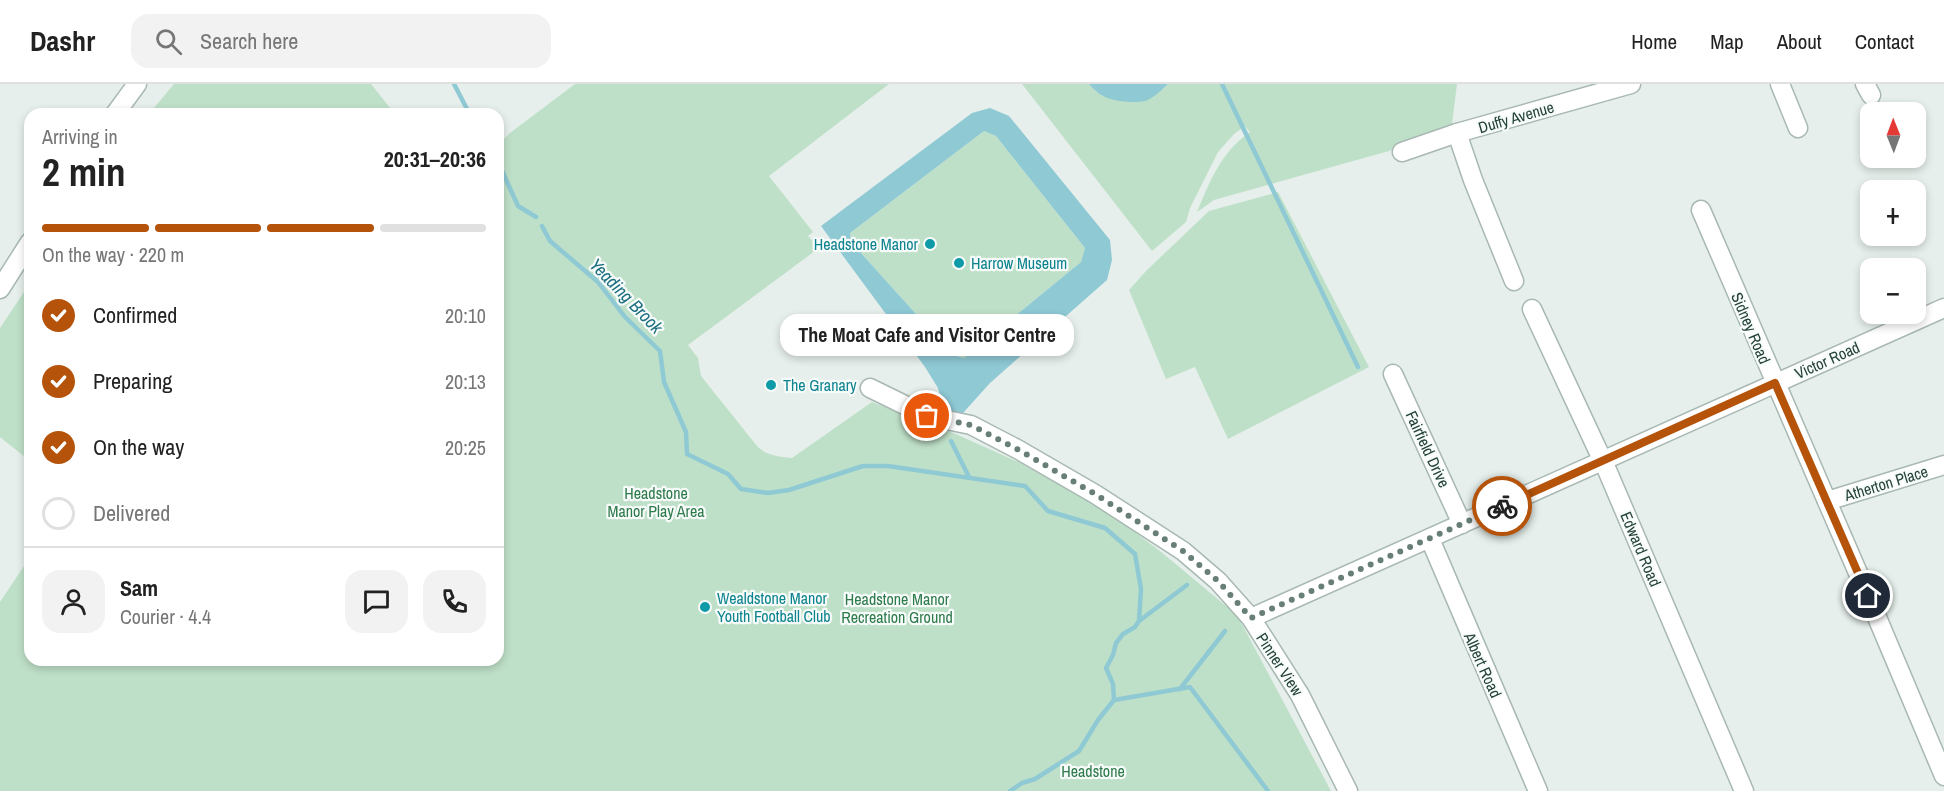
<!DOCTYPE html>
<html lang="en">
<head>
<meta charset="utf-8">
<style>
	:root { --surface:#fff; --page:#f2f2f2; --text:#222; --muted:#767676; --line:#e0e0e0; --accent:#b45309 }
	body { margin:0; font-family:"Archivo Narrow",sans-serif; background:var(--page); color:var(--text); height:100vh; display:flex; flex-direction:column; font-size:22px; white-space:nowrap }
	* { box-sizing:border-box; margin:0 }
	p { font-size:20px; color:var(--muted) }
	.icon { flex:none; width:33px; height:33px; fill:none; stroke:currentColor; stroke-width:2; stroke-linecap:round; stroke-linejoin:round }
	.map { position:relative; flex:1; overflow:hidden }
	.panel { position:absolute; left:24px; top:24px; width:480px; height:558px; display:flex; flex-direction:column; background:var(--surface); border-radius:18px; box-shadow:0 3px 9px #0003 }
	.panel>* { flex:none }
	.needle { width:39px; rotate:359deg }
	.tools { position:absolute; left:1860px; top:18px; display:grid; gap:12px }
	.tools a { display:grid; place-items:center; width:66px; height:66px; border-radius:12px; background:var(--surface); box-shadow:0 3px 9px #0003; font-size:30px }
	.pin { position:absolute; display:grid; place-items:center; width:51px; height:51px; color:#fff; margin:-26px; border:3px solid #fff; border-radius:50%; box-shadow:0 2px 6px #0007 }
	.courier { position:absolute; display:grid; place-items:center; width:60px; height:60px; margin:-30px; border:4px solid #b45309; border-radius:50%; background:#fff; color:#222; box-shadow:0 2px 8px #0007 }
	.bubble { position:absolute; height:42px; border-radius:18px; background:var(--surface); box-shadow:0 3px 9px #0003; font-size:20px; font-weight:800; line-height:42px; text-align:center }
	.overview em { font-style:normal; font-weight:800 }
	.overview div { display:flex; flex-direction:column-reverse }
	.overview { display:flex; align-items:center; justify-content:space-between; height:102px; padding:0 18px }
	h1 { font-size:39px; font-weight:800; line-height:45px }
	.bar { display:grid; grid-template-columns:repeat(4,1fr); gap:9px 6px; align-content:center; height:72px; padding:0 18px }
	.bar i { height:8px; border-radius:4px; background:var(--line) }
	.bar .on { background:var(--accent) }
	.bar p { grid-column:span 4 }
	.line { display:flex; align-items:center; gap:15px; padding:0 18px; border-top:2px solid var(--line) }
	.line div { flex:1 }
	.round { display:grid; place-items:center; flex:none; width:63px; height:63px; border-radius:18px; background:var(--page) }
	ol { padding:0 18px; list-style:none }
	li { display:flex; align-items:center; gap:18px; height:66px }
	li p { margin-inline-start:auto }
	li .icon { padding:6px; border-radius:50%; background:var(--accent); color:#fff; stroke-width:4 }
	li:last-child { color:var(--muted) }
	li i { width:33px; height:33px; border:3px solid var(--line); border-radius:50% }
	header { display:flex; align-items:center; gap:36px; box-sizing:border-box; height:84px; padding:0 30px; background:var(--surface); border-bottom:2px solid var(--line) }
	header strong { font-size:28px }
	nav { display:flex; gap:33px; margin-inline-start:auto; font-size:21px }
	.search { width:420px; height:54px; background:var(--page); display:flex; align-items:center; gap:15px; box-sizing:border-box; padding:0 21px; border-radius:18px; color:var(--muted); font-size:22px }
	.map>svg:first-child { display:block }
</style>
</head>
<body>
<header>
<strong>Dashr</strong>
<div class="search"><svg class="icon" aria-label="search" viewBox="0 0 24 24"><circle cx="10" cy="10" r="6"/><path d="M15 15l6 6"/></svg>Search here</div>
<nav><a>Home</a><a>Map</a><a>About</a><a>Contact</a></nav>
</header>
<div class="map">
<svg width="1944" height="707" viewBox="0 0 1944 707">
	<rect width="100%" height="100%" fill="#e6efeb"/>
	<g fill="#bfe0c8">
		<path d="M174,0H371L395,30H149Z"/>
		<path d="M575,0H889L769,92L813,148L808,152L819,164L688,261L698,274L701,292L757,362C767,372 777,372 792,374L872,318L958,351L1018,378L1071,407L1116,434L1160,467L1237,531L1331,707H0V518L30,473V576H498V61L510,49Z"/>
		<path d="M1022,0H1089L1096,8L1163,5L1168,0H1457L1452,40L1389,67L1214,116L1197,128C1210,97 1221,68 1250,48L1245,42L1234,50L1218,68L1190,124L1186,138L1152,167Z"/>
		<path d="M984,47L996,52L1085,164L1081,178L964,274L953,271L851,158L850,149Z"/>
		<path d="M1278,108L1369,283L1228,355L1195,283L1166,295L1129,206L1146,187L1209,127Z"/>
		<path d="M30,199V377L0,353V244Z"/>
	</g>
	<g fill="#8ec9d4" fill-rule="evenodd">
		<path d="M1089,0H1168C1162,6 1153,14 1145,17C1141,18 1135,18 1131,18C1113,17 1100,14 1089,0Z"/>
		<path d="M990,24L1009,32L1110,156L1112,176L1107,196L990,299L963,329L957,332L944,327L938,304L925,283L821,142L972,29ZM984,47L996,52L1085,164L1081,178L964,274L953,271L851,158L850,149Z"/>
	</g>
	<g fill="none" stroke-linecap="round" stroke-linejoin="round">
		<g stroke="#8ec9d4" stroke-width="4.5">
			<path d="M454,0L467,25L474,30"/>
			<path d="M1222,0L1358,283"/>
			<path d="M498,78L518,122L536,133"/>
			<path d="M542,142L550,157L598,198L625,233L660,267L664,298L686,348L687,370L728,390L741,405L768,409L789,406L863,382H888L1025,402L1048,427L1105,444L1135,470L1141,505L1139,537L1135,543L1123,550L1116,559L1113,571L1106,584L1113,600L1114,616L1098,636L1079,667L1035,695L1022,699L1010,707"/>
			<path d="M951,357L969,393"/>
			<path d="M1139,537L1187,501"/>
			<path d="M1180,605L1225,547"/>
			<path d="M1114,616L1190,603L1268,707"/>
		</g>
		<g stroke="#a8b8b2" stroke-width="21">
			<g id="minor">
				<path d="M1780,0L1798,44"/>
				<path d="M1865,0L1871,11"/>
				<path d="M115,30L137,0"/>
				<path d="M1457,49L1473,96L1514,197"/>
				<path d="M1402,68L1457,49L1631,0"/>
				<path d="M1701,126L1868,512L1944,692"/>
				<path d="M0,205L30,158"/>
				<path d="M1532,225L1607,386L1744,707"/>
				<path d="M1393,290L1462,440"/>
				<path d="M870,304L927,332L971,341L1019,366L1095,410L1183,467L1218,497L1251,534L1300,611L1348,707"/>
				<path d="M1827,417L1944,381"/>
				<path d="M1430,455L1538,707"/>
				<path d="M1251,534L1944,224"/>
			</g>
		</g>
		<use href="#minor" stroke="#fff" stroke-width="18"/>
	</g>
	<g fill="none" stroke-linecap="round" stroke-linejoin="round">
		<path stroke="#687f78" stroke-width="6" stroke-dasharray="0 10.8" d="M927,332L971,341L1019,366L1095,410L1183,467L1218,497L1251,534L1502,422"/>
		<path stroke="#b45309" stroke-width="8" d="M1502,422L1775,299L1868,512"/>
	</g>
	<g fill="#0f9aa8" stroke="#f7fbf9" stroke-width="2">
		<circle cx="930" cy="160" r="6"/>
		<circle cx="959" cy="179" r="6"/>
		<circle cx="771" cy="301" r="6"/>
		<circle cx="705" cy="523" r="6"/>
	</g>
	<g text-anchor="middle" stroke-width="4.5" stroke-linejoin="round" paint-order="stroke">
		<g font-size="16" fill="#24423a" stroke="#f7fbf9">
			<text transform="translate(1516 33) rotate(-16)" y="6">Duffy Avenue</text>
			<text transform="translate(1751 244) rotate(67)" y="6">Sidney Road</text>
			<text transform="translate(1827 276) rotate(-24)" y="6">Victor Road</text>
			<text transform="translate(1428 365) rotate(65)" y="6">Fairfield Drive</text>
			<text transform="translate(1886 399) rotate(-17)" y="6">Atherton Place</text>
			<text transform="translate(1641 465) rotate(67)" y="6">Edward Road</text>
			<text transform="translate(1280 580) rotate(57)" y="6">Pinner View</text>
			<text transform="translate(1483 581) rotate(66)" y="6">Albert Road</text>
		</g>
		<g font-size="16" fill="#0d838f" stroke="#f7fbf9" text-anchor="start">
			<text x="918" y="166" text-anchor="end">Headstone Manor</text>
			<text x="971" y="185">Harrow Museum</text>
			<text x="783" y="307">The Granary</text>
			<text x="717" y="520">Wealdstone Manor<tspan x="717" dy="18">Youth Football Club</tspan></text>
		</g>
		<g font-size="16" fill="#2d7a4b" stroke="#f7fbf9">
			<text x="656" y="415">Headstone<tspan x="656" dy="18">Manor Play Area</tspan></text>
			<text x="897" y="521">Headstone Manor<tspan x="897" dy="18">Recreation Ground</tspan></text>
			<text x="1093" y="693">Headstone</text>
		</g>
		<g font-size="18" font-style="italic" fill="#1c6f80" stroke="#f7fbf9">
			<text transform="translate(626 212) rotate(46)" y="6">Yeading Brook</text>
		</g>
	</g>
</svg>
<div class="tools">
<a><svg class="needle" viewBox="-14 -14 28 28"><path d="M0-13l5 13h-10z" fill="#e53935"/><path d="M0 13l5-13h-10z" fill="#767676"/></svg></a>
<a>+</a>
<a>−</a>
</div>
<div class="pin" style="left:927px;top:332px;background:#ea580c"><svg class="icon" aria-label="bag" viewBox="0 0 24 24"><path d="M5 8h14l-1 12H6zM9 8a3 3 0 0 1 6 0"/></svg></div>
<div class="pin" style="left:1868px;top:512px;background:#1f2937"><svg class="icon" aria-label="home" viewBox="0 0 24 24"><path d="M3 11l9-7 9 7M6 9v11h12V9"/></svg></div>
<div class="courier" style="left:1502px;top:422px"><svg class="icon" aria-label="bike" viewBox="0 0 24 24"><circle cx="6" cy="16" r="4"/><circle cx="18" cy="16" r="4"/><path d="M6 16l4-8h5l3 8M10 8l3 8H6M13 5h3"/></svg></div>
<div class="bubble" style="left:780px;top:230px;width:294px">The Moat Cafe and Visitor Centre</div>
<section class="panel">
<div class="overview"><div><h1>2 min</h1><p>Arriving in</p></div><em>20:31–20:36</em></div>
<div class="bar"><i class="on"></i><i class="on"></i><i class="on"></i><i></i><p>On the way · 220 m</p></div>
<ol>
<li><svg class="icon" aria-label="check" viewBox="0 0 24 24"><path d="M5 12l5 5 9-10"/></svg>Confirmed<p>20:10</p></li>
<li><svg class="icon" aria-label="check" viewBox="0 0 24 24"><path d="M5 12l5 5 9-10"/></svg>Preparing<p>20:13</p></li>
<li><svg class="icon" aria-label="check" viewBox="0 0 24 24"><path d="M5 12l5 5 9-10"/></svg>On the way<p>20:25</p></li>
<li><i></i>Delivered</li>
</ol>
<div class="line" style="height:108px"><a class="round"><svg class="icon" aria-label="person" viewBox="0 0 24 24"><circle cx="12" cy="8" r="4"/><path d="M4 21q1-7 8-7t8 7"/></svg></a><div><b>Sam</b><p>Courier · 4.4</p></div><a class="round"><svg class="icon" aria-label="chat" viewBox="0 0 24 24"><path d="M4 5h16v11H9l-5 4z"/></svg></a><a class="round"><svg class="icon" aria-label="phone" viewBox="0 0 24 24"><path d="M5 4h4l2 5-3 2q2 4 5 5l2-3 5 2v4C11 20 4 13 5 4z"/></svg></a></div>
</section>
</div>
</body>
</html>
